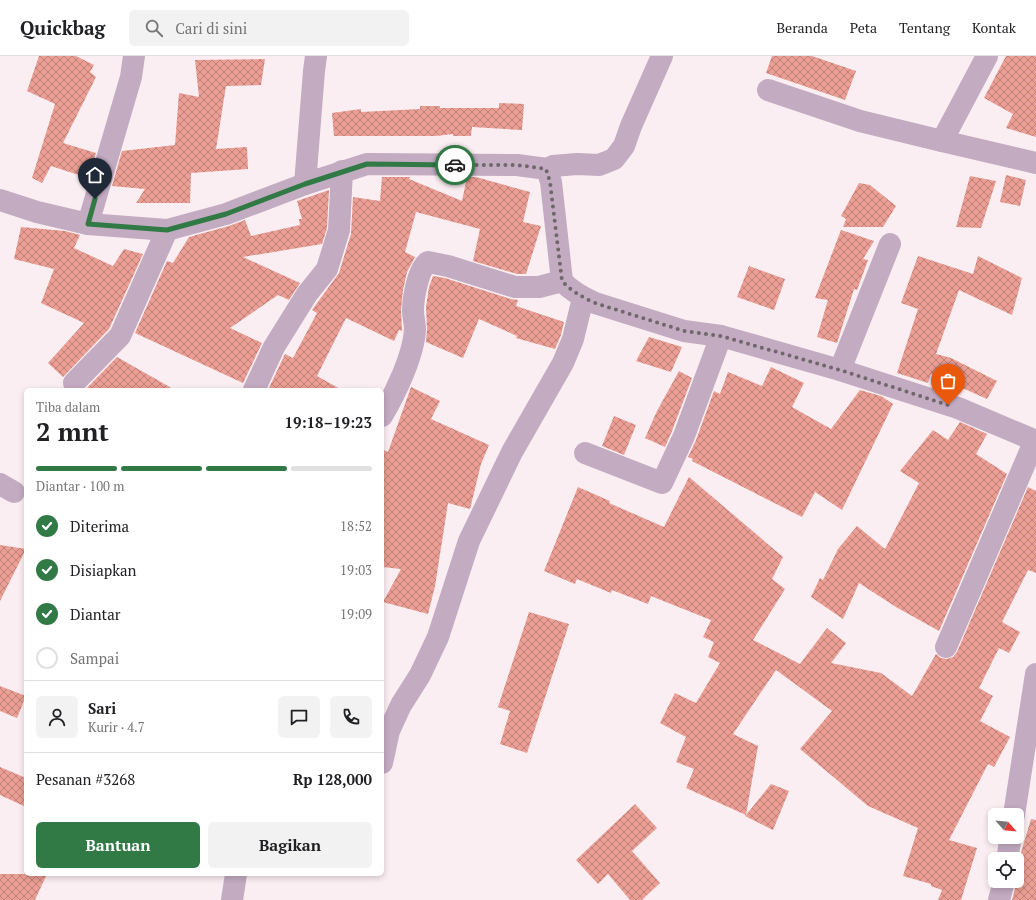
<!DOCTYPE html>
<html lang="id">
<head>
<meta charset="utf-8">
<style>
	:root { --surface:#fff; --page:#f2f2f2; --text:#202124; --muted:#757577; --line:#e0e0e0; --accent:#317a46 }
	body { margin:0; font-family:"PT Serif",serif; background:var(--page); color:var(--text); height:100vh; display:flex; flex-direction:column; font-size:15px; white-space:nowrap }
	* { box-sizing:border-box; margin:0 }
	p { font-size:13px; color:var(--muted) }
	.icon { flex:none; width:22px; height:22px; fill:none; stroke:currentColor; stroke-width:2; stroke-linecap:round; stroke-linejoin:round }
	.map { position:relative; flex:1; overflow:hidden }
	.drawer { position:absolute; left:24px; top:332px; width:360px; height:488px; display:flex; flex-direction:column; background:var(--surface); border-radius:6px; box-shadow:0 2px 6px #0003 }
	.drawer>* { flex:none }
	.needle { width:26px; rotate:117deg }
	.tools { position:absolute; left:988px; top:752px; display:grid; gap:8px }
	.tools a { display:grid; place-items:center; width:36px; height:36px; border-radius:6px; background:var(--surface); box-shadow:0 2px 6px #0003; font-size:20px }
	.pin { position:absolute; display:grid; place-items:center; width:34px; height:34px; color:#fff; margin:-41px -17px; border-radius:50% 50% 50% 0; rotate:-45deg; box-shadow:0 0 4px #0007 }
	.pin .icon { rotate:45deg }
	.courier { position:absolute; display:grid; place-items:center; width:40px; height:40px; margin:-20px; border:3px solid #317a46; border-radius:50%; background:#fff; color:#222; box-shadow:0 1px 5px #0007 }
	.overview em { font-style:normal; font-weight:700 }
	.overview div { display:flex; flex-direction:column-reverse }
	.overview { display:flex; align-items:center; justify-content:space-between; height:68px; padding:0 12px }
	h1 { font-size:26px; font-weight:700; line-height:30px }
	.bar { display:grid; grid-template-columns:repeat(4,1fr); gap:6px 4px; align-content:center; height:48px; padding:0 12px }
	.bar i { height:5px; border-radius:3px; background:var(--line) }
	.bar .active { background:var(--accent) }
	.bar p { grid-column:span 4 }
	.line { display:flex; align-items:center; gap:10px; padding:0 12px; border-top:1px solid var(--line) }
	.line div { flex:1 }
	.round { display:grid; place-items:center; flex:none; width:42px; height:42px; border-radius:6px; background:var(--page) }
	ol { padding:0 12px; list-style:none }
	li { display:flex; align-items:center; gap:12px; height:44px }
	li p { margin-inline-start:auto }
	li .icon { padding:4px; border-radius:50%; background:var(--accent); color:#fff; stroke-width:4 }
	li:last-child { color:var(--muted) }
	li i { width:22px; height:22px; border:2px solid var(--line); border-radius:50% }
	.primary-button { display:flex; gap:8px; margin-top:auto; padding:8px 12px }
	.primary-button a { flex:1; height:46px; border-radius:6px; background:var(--accent); color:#fff; font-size:16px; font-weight:700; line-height:46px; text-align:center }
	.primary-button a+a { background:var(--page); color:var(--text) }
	header { display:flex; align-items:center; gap:24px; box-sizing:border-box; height:56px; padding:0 20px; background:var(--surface); border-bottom:1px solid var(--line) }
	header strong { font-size:19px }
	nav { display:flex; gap:22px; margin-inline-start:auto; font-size:14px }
	.search { width:280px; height:36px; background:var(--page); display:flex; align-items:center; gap:10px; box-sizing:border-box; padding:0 14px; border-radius:6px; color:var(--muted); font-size:15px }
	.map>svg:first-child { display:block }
</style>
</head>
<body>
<header>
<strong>Quickbag</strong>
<div class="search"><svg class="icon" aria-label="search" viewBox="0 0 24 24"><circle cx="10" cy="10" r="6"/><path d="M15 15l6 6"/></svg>Cari di sini</div>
<nav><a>Beranda</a><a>Peta</a><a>Tentang</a><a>Kontak</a></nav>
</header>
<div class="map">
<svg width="1036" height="844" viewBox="0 0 1036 844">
	<defs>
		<pattern id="building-cross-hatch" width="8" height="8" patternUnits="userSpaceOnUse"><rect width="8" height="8" fill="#eb9e93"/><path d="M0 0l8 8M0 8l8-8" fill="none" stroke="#be8078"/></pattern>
	</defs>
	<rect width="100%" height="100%" fill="#fbeef2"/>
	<g fill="url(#building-cross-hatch)">
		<path d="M39,0H76L94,9L90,16L96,21L63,87L96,97L88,122L51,110L42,127L32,122L55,48L27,35Z"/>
		<path d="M772,0H812L856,15L845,44L766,17Z"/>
		<path d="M1006,0H1036V81L1006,72L1013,58L984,42Z"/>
		<path d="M265,3L261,29L226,30L216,93L247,91L248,113L191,117L190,147H136L145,133L112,130L122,95L175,89L179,37L199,41L195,4Z"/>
		<path d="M499,47L524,48L522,74L472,71L471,80H453V78L436,80H334L332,57L361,53V56L420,53V50H440V52H499Z"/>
		<path d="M1006,119L1026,124L1020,150L1000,146Z"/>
		<path d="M970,120L996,125L981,172L956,171Z"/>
		<path d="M382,121H410L409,123L462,145L467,121H476L530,136L523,166L541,170L526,218H517L473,205L480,173L416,156L405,196L415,201L407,216L403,234L401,254L402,275L399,274L394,285L346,262L317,320L342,334H268L285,298L293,302L317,257L312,254L339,217L351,178L353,141L380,145Z"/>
		<path d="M859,127L870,129L896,150L883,171H843L846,163L841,160Z"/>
		<path d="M329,134L327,172L322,188L243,201L300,227L289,244L278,239L230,272L262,287L243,327L135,277L167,205L173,207L189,181L229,170L245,164L251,180L300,169L299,163H302L297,145Z"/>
		<path d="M21,171L65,175L80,179L74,192L113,210L124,193L143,198L109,273L63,321L48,307L84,267L41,247L54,213L14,203Z"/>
		<path d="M841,174L874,185L863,203L868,204L857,234L854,233L837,287L817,281L828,244L815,242Z"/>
		<path d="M918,200L973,218L978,200L1022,222L1012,259L959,234L936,298L951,302L997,325L987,343L931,318L928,327L897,317L918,253L901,247Z"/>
		<path d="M749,210L785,223L774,254L737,241Z"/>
		<path d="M433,220L445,222L511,243L518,244L516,250L564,266L561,279L555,293L516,282L517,280L479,263L463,302L426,286L427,273L426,251L429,231Z"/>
		<path d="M649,281L682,291L671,316L636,305Z"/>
		<path d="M117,301L175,334H85Z"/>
		<path d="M771,311L804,327L792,351L831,373L860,334L881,340L893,348L842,454L815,436L802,461L692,405L693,403L688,401L696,384L714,335L720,338L728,316L762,330Z"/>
		<path d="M679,315L692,322L672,375L665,391L645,382L657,355Z"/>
		<path d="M411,331L440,345L431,363L489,389L481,408L470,453L448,447L435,530L428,558L383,546L401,513L382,511V393L388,396Z"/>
		<path d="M614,360L636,369L624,399L602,390Z"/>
		<path d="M960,366L987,378L976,398L1007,418L939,575L896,551L859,527L843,563L811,541L820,522L823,524L838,493L857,470L885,493L919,427L900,415L933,374L948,384Z"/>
		<path d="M689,421L783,501L772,523L785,533L753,584L800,608L827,572L846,587L831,607L881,617L912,640L936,598L941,602L947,603L953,601L957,596L1028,431L1036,435V517L1028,514L1002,566L1020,576L1009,597L999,592L979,632L993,640L980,665L1010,681L994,711L988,708L949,784L977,792L961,844H938L942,834L931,830V828L903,820L918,772L868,750L800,693L832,655L776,614L733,678L758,690L746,759L771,728L789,735L773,774L745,760L746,759L686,732L694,713L676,706L686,681L660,667L675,637L696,647L720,607L708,601L714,586L703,581L711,564L651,540L648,548L612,534L611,537L577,523L575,528L544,515L578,431L610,445L609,447L664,471Z"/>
		<path d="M0,489L26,493L0,545Z"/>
		<path d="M529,556L569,568L527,697L500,688L510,655L498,651Z"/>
		<path d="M0,630L26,640L17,662L0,655Z"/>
		<path d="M0,711L26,722V751L0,739Z"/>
		<path d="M635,748L657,772L632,795L660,827L642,844H630L608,818L598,828L576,804Z"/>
		<path d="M1031,763L1036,764V844H1012L1017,825V810Z"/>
		<path d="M0,818H47L35,844H0Z"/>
	</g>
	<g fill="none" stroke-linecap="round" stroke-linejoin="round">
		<g stroke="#c3abc2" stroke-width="22">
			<path d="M316,0L314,15L305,128L367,108L517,109L547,113L551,126L562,225C571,235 582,241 595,247L684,275L721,280L840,314L958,352L1036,385"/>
			<path d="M987,0L942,85L1036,107"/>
			<path d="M768,34L860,65L942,85"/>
			<path d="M547,113L553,110L577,108L599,109L614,103L624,90L631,70L662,0"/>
			<path d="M0,144L37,156L88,168L167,174L226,158L305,128"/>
			<path d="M88,168L131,21L134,0"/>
			<path d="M840,314L890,188"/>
			<path d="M74,327L120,280L167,174"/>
			<path d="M254,334L274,291L307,238L327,213L339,174L342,115"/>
			<path d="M382,360C395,338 414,299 415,273C415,267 413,261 413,255C413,243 418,212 428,206L448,210L515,231H539L562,225"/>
			<path d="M585,397L662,427L684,380L721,280"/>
			<path d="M0,428L14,436"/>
			<path d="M946,591L1035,384"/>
			<path d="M382,707L389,675L401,649L420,619L438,581L469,485L512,396L563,307L573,283L583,242"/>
			<path d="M1014,759L1036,618"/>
			<path d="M1007,803L1011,781"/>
			<path d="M232,844L236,818"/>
			<path d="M999,844L1004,825"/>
		</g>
	</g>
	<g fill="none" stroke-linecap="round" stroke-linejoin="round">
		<path stroke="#6f676a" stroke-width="4" stroke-dasharray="0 7.2" d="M455,109H517L546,113L550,126L562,225C571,235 582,241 595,247L684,275L721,280L840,314L948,349"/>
		<path stroke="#317a46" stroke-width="5" d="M95,143L88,168L167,174L226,158L305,128L367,108L455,109"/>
	</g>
</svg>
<div class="tools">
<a><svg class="needle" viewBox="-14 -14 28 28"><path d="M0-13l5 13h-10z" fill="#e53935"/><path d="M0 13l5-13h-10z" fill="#757577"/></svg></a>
<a><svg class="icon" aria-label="locate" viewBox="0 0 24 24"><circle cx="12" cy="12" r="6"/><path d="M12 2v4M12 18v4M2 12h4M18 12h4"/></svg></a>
</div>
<div class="pin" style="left:948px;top:349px;background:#ea580c"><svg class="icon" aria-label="bag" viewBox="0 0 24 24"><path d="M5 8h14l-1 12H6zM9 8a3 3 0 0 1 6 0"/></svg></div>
<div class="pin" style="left:95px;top:143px;background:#1f2937"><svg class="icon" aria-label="home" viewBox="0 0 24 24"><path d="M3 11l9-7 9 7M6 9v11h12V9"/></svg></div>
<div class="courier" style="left:455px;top:109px"><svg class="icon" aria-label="car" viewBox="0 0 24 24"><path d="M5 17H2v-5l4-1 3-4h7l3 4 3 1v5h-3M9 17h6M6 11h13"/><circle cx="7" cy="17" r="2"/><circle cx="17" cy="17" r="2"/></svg></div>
<section class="drawer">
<div class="overview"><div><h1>2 mnt</h1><p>Tiba dalam</p></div><em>19:18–19:23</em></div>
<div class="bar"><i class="active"></i><i class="active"></i><i class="active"></i><i></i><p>Diantar · 100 m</p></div>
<ol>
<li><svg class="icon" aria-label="check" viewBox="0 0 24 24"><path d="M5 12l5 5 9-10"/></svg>Diterima<p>18:52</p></li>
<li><svg class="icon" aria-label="check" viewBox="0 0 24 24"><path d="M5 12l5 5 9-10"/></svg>Disiapkan<p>19:03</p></li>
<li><svg class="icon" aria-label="check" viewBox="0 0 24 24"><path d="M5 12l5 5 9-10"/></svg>Diantar<p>19:09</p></li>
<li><i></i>Sampai</li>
</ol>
<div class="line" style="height:72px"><a class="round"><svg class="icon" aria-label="person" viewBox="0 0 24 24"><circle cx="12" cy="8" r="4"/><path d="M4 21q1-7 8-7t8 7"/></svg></a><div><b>Sari</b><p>Kurir · 4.7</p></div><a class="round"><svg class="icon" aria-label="chat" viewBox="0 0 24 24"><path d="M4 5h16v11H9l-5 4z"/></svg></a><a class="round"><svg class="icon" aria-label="phone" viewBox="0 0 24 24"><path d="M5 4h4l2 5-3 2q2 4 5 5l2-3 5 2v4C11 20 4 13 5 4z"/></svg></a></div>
<div class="line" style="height:52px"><div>Pesanan #3268</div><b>Rp 128,000</b></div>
<div class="primary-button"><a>Bantuan</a><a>Bagikan</a></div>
</section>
</div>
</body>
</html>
